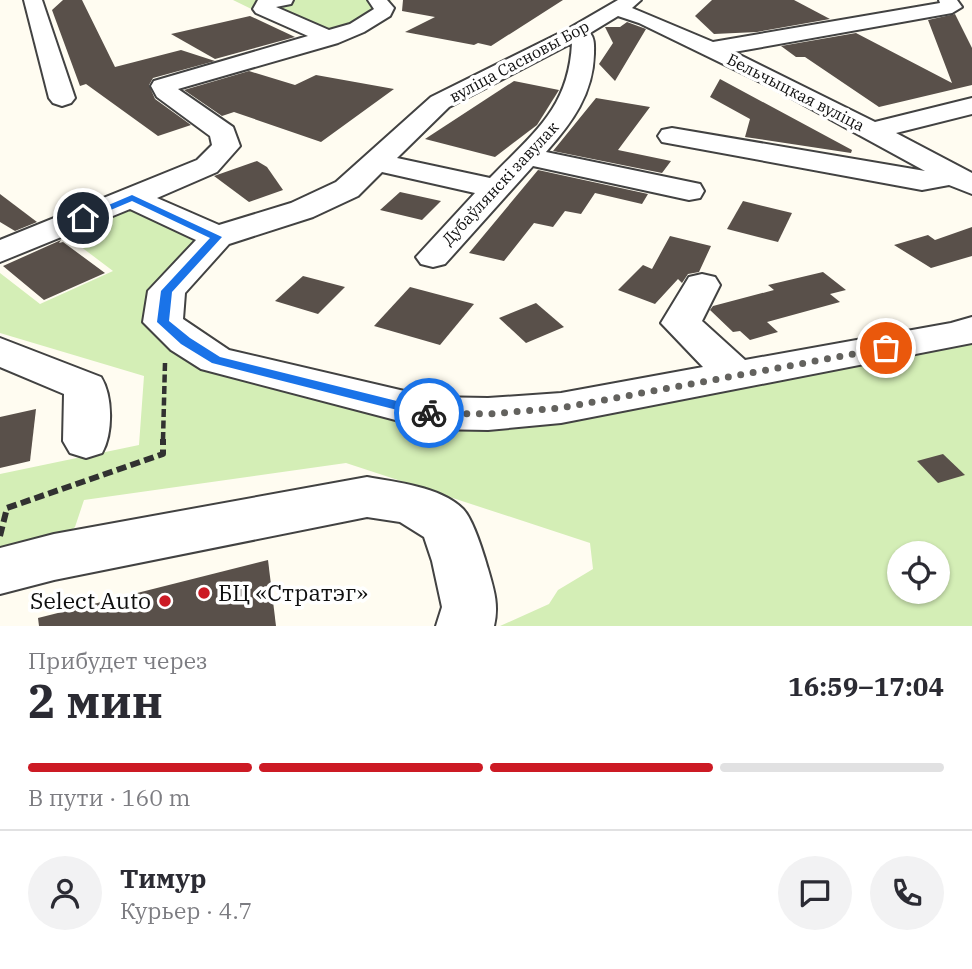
<!DOCTYPE html>
<html lang="ru">
<head>
<meta charset="utf-8">
<style>
	:root { --surface:#fff; --page:#f2f2f3; --text:#2b2b33; --muted:#7c7c81; --line:#e1e1e2; --accent:#cc1a24 }
	body { margin:0; font-family:"IBM Plex Serif",serif; background:var(--page); color:var(--text); height:100vh; display:flex; flex-direction:column; font-size:26px; white-space:nowrap }
	* { box-sizing:border-box; margin:0 }
	p { font-size:23px; color:var(--muted) }
	.icon { flex:none; width:38px; height:38px; fill:none; stroke:currentColor; stroke-width:2; stroke-linecap:round; stroke-linejoin:round }
	.map { position:relative; height:626px; overflow:hidden }
	.side { display:flex; flex-direction:column; background:var(--surface); flex:1 }
	.side>* { flex:none }
	.controls { position:absolute; left:887px; top:541px; display:grid; gap:14px }
	.controls a { display:grid; place-items:center; width:63px; height:63px; border-radius:50%; background:var(--surface); box-shadow:0 2px 5px #0004; font-size:35px }
	.pin { position:absolute; display:grid; place-items:center; width:60px; height:60px; color:#fff; margin:-30px; border:4px solid #fff; border-radius:50%; box-shadow:0 2px 7px #0007 }
	.courier { position:absolute; display:grid; place-items:center; width:70px; height:70px; margin:-35px; border:5px solid #1a73e8; border-radius:50%; background:#fff; color:#222; box-shadow:0 2px 9px #0007 }
	.summary em { font-style:normal; font-weight:800 }
	.summary div { display:flex; flex-direction:column-reverse }
	.summary { display:flex; align-items:center; justify-content:space-between; height:119px; padding:0 28px }
	h1 { font-size:46px; font-weight:800; line-height:52px }
	.bar { display:grid; grid-template-columns:repeat(4,1fr); gap:10px 7px; align-content:center; height:84px; padding:0 28px }
	.bar i { height:9px; border-radius:5px; background:var(--line) }
	.bar .active { background:var(--accent) }
	.bar p { grid-column:span 4 }
	.line { display:flex; align-items:center; gap:18px; padding:0 28px; border-top:2px solid var(--line) }
	.line div { flex:1 }
	.round { display:grid; place-items:center; flex:none; width:74px; height:74px; border-radius:37px; background:var(--page) }
	.map>svg:first-child { display:block }
</style>
</head>
<body>
<div class="map">
<svg width="972" height="626" viewBox="0 0 972 626">
	<rect width="100%" height="100%" fill="#fffcf1"/>
	<g fill="#d4eeb6" fill-rule="evenodd">
		<path d="M233,0H392L382,4L384,8L318,42Z"/>
		<path d="M130,209L207,239L152,331L423,424L972,334V626H500L549,604L558,590L593,569L590,543L346,463L84,500L75,527L65,536L0,549V474L139,445L144,376L0,333V273L40,304L113,271L68,237ZM900,553H938V592H900Z"/>
	</g>
	<g fill="#59504a">
		<path d="M63,0H82L115,67L181,50L215,61L153,78L149,85L155,99L191,125L158,136L86,84L80,86L52,10Z"/>
		<path d="M403,0H563L491,46L478,43L474,45L405,32L435,17L402,11Z"/>
		<path d="M712,0H794L830,19L757,32L714,34L695,16Z"/>
		<path d="M955,14L972,48V85L879,107L805,57H796L781,46L856,33L952,83L928,20Z"/>
		<path d="M250,16L295,37L215,59L171,34Z"/>
		<path d="M627,22L646,29L615,81L599,64L613,43L605,27H620Z"/>
		<path d="M249,71L295,85L316,75L394,89L321,142L234,112L222,116L184,90Z"/>
		<path d="M720,79L852,150L851,153L745,137L750,119L710,97Z"/>
		<path d="M514,81L559,90L537,125L495,157L425,139Z"/>
		<path d="M596,98L650,107L618,150L671,161L662,173L553,151Z"/>
		<path d="M257,161L267,167L283,190L249,202L214,176Z"/>
		<path d="M538,170L648,194L642,204L595,193L581,214L565,211L553,227L534,223L504,261L469,253Z"/>
		<path d="M400,192L441,201L422,220L380,210Z"/>
		<path d="M0,194L37,222L15,231L0,222Z"/>
		<path d="M743,201L792,213L778,242L727,229Z"/>
		<path d="M972,227V256L931,268L894,245L928,235L935,240Z"/>
		<path d="M670,236L711,246L699,272L688,274L682,283L678,279L655,304L618,290L643,265L652,269Z"/>
		<path d="M61,240L59,243L63,242L105,273L44,300L3,266Z"/>
		<path d="M823,272L846,290L830,294L840,302L767,322L778,332L750,340L740,331L733,332L710,310L713,306L774,290L768,285Z"/>
		<path d="M303,276L345,287L318,314L275,301Z"/>
		<path d="M410,287L474,304L440,345L374,326Z"/>
		<path d="M536,303L564,327L526,343L499,318Z"/>
		<path d="M36,409L30,461L0,468V417Z"/>
		<path d="M943,454L965,475L938,483L917,461Z"/>
		<path d="M268,560L276,626H39L38,618Z"/>
	</g>
	<g fill="none" stroke-linecap="round" stroke-linejoin="round">
		<g stroke="#424242" stroke-width="4">
			<g id="minor">
				<path d="M24,0H42L75,98L71,103L62,106L53,103L49,98Z"/>
				<path d="M258,0H293L291,4L276,7L329,30L350,24L374,9L368,0H387L394,8L390,16L364,32L338,43L178,89L233,127L240,146L217,172L157,198L219,225L291,203L336,182L431,97L568,29L618,0H641L632,8L713,42L940,3L939,0H957L962,7L952,13L734,52L875,122L972,98V114L896,133L972,173V194L949,185L922,190L662,142L658,136L662,130L672,128L925,171L775,89L639,23L618,16L590,33C595,39 594,46 594,54C593,94 572,123 546,152L700,184L704,191L700,198L689,200L533,166L445,264L433,267L421,264L416,257L475,193L382,172L358,196L313,217L229,244L185,293L183,319L229,350L430,397L488,398L561,393L703,367L661,323L689,277L702,274L715,277L720,285L702,321L745,360L951,323L972,317V343L561,423L488,430L430,429L201,369L171,350L143,322L148,291L196,240L130,209L0,262V240L197,160L212,145L210,136L157,97L151,86L154,81L308,36L256,13L253,9ZM572,43C569,109 532,134 490,178L397,158L449,107Z"/>
				<path d="M0,338L101,377C113,396 113,434 102,453L86,458L70,453L63,441L64,394L0,367Z"/>
				<path d="M367,477C396,482 441,487 463,509C473,519 484,555 488,569C494,590 499,605 494,626H436L442,607L432,561L424,537L400,522L367,517L54,580L0,594V548L54,534Z"/>
			</g>
		</g>
		<path stroke="#313131" stroke-width="4.5" stroke-dasharray="8 3.5" stroke-linecap="butt" d="M163,440L165,363"/>
		<path stroke="#313131" stroke-width="6" stroke-dasharray="10 4.5" stroke-linecap="butt" d="M0,536L7,508L163,454V439"/>
		<use href="#minor" fill="#fff" fill-rule="evenodd"/>
	</g>
	<path fill="#1a73e8" d="M132,195L222,237L172,292L169,321L190,338L220,357L429,409L436,413L434,416L429,418L212,363L181,344L157,322L161,291L210,238L132,201L87,220L78,218Z"/>
	<g fill="none" stroke-linecap="round" stroke-linejoin="round">
		<path stroke="#63625e" stroke-width="7" stroke-dasharray="0 12.6" d="M429,413L488,414L561,408L886,348"/>
	</g>
	<g fill="#cc1a24" stroke="#fff" stroke-width="2.5">
		<circle cx="204" cy="593" r="7"/>
		<circle cx="165" cy="601" r="7"/>
	</g>
	<g text-anchor="middle" stroke-width="7" stroke-linejoin="round" paint-order="stroke">
		<g font-size="16" fill="#0f0f0f" stroke="#fff">
			<text transform="translate(519 61) rotate(-28)" y="6">вуліца Сасновы Бор</text>
			<text transform="translate(796 92) rotate(27)" y="6">Бельчыцкая вуліца</text>
			<text transform="translate(500 183) rotate(-47)" y="6">Дубаўлянскі завулак</text>
		</g>
		<g font-size="23" fill="#0f0f0f" stroke="#fff" text-anchor="start">
			<text x="218" y="601">БЦ «Стратэг»</text>
			<text x="151" y="609" text-anchor="end">Select Auto</text>
		</g>
	</g>
</svg>
<div class="controls">
<a><svg class="icon" aria-label="locate" viewBox="0 0 24 24"><circle cx="12" cy="12" r="6"/><path d="M12 2v4M12 18v4M2 12h4M18 12h4"/></svg></a>
</div>
<div class="pin" style="left:886px;top:348px;background:#ea580c"><svg class="icon" aria-label="bag" viewBox="0 0 24 24"><path d="M5 8h14l-1 12H6zM9 8a3 3 0 0 1 6 0"/></svg></div>
<div class="pin" style="left:83px;top:218px;background:#1f2937"><svg class="icon" aria-label="home" viewBox="0 0 24 24"><path d="M3 11l9-7 9 7M6 9v11h12V9"/></svg></div>
<div class="courier" style="left:429px;top:413px"><svg class="icon" aria-label="bike" viewBox="0 0 24 24"><circle cx="6" cy="16" r="4"/><circle cx="18" cy="16" r="4"/><path d="M6 16l4-8h5l3 8M10 8l3 8H6M13 5h3"/></svg></div>
</div>
<section class="side">
<div class="summary"><div><h1>2 мин</h1><p>Прибудет через</p></div><em>16:59–17:04</em></div>
<div class="bar"><i class="active"></i><i class="active"></i><i class="active"></i><i></i><p>В пути · 160 m</p></div>
<div class="line" style="height:126px"><a class="round"><svg class="icon" aria-label="person" viewBox="0 0 24 24"><circle cx="12" cy="8" r="4"/><path d="M4 21q1-7 8-7t8 7"/></svg></a><div><b>Тимур</b><p>Курьер · 4.7</p></div><a class="round"><svg class="icon" aria-label="chat" viewBox="0 0 24 24"><path d="M4 5h16v11H9l-5 4z"/></svg></a><a class="round"><svg class="icon" aria-label="phone" viewBox="0 0 24 24"><path d="M5 4h4l2 5-3 2q2 4 5 5l2-3 5 2v4C11 20 4 13 5 4z"/></svg></a></div>
</section>
</body>
</html>
